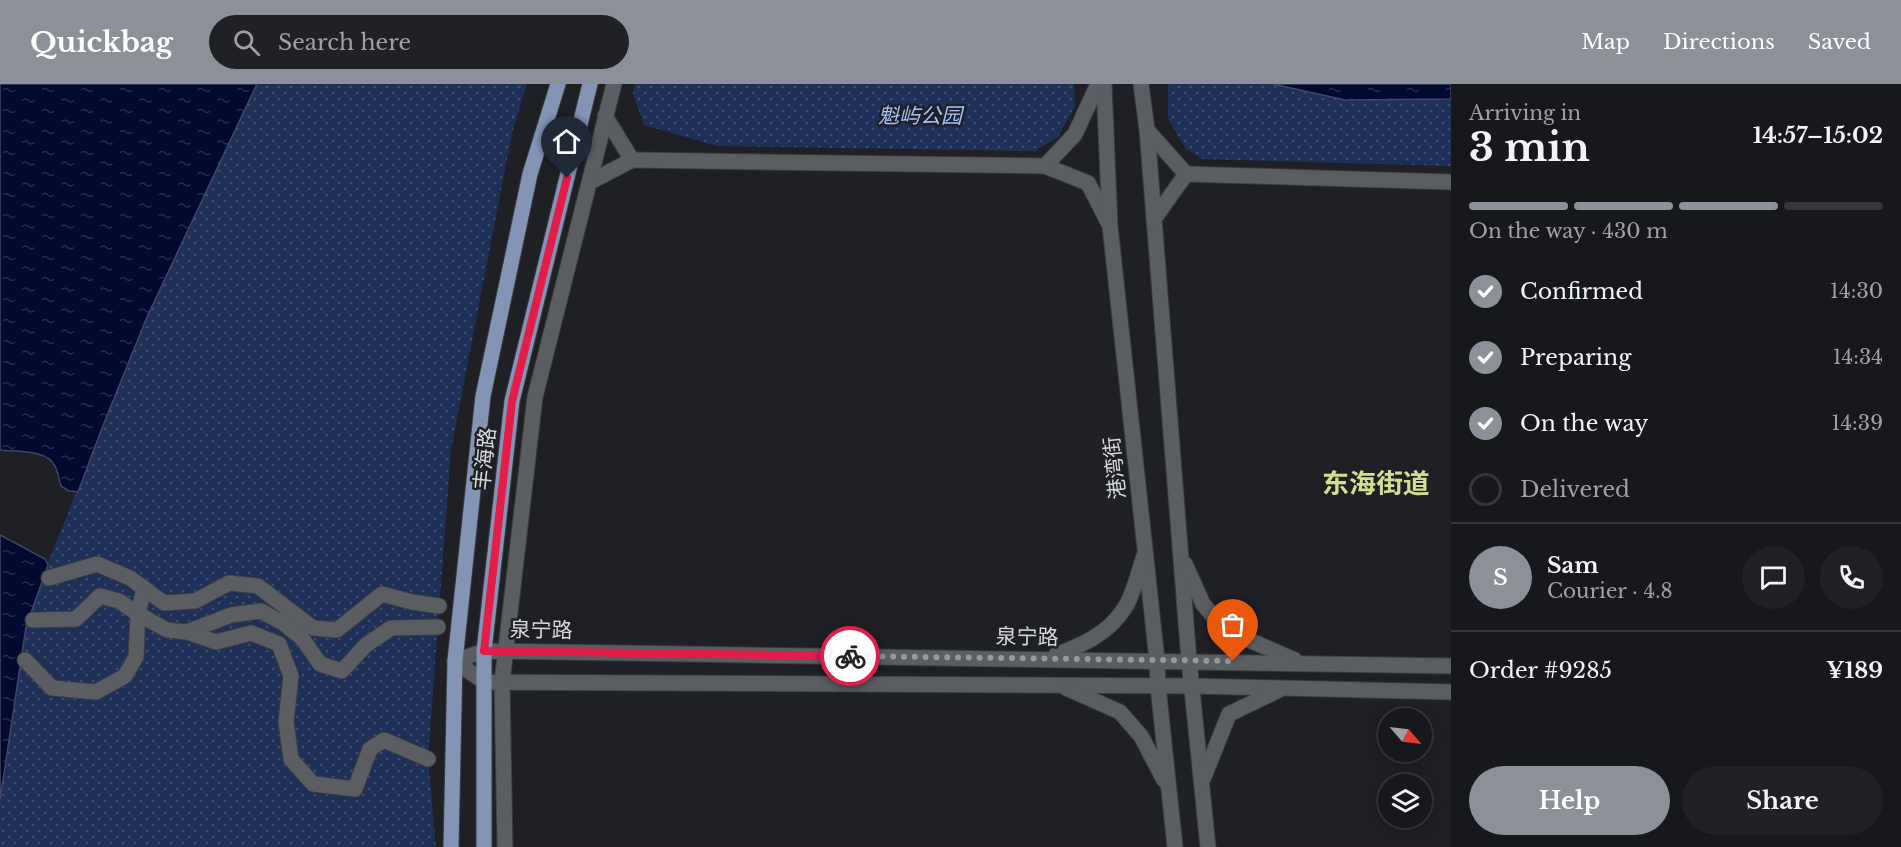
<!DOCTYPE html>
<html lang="en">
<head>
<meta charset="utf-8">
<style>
	:root { --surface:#16181c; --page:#1f2125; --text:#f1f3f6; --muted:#9ea0a3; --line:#35373b; --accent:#8c9099 }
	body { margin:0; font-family:"Libre Baskerville","Noto Sans SC",serif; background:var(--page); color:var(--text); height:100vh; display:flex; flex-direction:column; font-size:22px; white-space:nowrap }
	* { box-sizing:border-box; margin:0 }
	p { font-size:20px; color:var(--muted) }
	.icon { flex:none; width:33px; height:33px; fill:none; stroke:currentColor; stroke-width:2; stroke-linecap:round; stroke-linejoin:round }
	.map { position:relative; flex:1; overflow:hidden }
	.panel { display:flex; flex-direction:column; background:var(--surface); width:450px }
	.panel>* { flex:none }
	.needle { width:39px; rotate:118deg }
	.tools { position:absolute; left:1378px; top:624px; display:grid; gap:12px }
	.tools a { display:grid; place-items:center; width:54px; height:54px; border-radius:50%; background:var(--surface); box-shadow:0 3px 15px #0003,0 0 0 2px var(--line); font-size:30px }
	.pin { position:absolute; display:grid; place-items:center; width:51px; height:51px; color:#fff; margin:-62px -26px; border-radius:50% 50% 50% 0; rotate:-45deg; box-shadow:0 0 6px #0007 }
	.pin .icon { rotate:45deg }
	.courier { position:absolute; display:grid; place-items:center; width:60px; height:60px; margin:-30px; border:4px solid #e11d48; border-radius:50%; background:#fff; color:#222; box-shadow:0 2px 8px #0007 }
	.head em { font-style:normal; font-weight:700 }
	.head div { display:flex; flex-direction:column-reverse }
	.head { display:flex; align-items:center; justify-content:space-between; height:102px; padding:0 18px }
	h1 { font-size:39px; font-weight:700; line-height:45px }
	.bar { display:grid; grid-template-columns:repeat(4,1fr); gap:9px 6px; align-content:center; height:72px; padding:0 18px }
	.bar i { height:8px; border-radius:4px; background:var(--line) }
	.bar .on { background:var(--accent) }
	.bar p { grid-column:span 4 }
	.line { display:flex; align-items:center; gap:15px; padding:0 18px; border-top:2px solid var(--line) }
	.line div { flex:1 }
	.round { display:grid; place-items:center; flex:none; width:63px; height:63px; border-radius:32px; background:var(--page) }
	ol { padding:0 18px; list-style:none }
	li { display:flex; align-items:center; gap:18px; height:66px }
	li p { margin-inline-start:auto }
	li .icon { padding:6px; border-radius:50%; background:var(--accent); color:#fff; stroke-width:4 }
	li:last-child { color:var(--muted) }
	li i { width:33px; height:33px; border:3px solid var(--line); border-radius:50% }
	.primary-button { display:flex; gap:12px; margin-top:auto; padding:12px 18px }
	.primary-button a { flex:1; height:69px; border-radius:36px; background:var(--accent); color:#fff; font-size:24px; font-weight:700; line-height:69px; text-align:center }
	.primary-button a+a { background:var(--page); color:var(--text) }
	header { display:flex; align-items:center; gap:36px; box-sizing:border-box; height:84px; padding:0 30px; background:var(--accent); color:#fff }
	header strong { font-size:28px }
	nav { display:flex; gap:33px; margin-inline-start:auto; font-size:21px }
	.search { width:420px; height:54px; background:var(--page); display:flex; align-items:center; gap:15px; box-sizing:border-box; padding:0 21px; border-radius:33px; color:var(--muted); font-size:22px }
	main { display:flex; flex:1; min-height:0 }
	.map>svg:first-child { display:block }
</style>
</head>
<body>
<header>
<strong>Quickbag</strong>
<div class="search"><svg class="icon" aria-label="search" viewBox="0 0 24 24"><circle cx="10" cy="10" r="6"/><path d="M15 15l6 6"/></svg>Search here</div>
<nav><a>Map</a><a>Directions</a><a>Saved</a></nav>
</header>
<main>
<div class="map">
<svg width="1451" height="763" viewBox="0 0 1451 763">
	<defs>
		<pattern id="grass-dots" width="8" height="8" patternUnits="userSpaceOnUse" patternTransform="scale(1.5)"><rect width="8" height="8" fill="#1e3058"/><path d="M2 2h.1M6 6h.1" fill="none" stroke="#3e4d6f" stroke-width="1.8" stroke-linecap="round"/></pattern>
		<pattern id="water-ripples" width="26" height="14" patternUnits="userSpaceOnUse" patternTransform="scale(1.5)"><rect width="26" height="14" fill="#010931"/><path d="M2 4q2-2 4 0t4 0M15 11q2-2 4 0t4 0" fill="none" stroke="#252c4e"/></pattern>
	</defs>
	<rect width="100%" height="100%" fill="#1e2025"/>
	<g fill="url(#grass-dots)">
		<path d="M257,0H527L512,49L451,366L428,675L436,763H0V716L26,543L48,479L147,233Z"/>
		<path d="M635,0H1074L1075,22L1058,53L1035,67L717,62L644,41L633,9Z"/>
		<path d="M1168,0H1451V82L1203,75L1186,65L1168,35Z"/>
	</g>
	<g fill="url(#water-ripples)" stroke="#414764" stroke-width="1.5">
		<path d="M0,0H257L147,233L102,344L78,408L69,407L61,402C59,396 58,388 55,382C47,365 16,368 0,366Z"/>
		<path d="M1273,0H1451V15L1345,16Z"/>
		<path d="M0,451L45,475L48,481L26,543L0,716Z"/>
	</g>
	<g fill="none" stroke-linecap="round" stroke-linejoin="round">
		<g stroke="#3a3c3f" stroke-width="17">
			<g id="minor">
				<path d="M1098,0L1075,50L1045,82L1088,99L1108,138"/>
				<path d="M1104,0L1110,142L1157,576L1158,602L1175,763"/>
				<path d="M1141,0L1147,46L1189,576L1208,763"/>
				<path d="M1147,46L1186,90L1154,135"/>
				<path d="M632,76L1045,82"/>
				<path d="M1186,90L1451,98"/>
				<path d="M590,98L632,76L605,32"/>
				<path d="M1185,480L1203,520L1224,545L1295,576"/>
				<path d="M49,494L97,480L130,494L164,519L195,517L229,499L258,502L313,544L337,546L382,510L412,518L439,522"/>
				<path d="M33,536L76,535L100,512L119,517L138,530L167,546L187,548L231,531L261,527L283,539L302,554L320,580L342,587L366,561L391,544L438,543"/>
				<path d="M187,548L216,558L251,549L279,560L291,592L286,638L291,675L313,700L355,705L370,665L384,656L428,675"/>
				<path d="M1056,571C1082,561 1108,550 1124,525C1134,510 1138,489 1144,472"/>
				<path d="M25,576L52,604L96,608L125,592L136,573L138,530L144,504"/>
				<path d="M455,577L484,598L1191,602L1451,608"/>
				<path d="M455,577L484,567L1451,582"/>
				<path d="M1066,604L1120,628L1141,652L1164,696"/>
				<path d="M1203,695L1229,630L1279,606"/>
				<path d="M505,763L502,598L535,313L614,0"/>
			</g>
		</g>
		<g stroke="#3a3c3f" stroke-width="17">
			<g id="major">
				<path d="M451,763L455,577L483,312L530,90L558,0"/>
				<path d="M484,763V567L512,317L590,0"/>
			</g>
		</g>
		<use href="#minor" stroke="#5a5d62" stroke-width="15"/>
		<use href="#major" stroke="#8394b6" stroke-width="15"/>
	</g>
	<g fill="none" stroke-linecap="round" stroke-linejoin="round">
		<path stroke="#96989c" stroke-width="6" stroke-dasharray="0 10.8" d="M850,572L1233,577"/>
		<path stroke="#e11d48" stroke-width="8" d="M567,94L512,317L484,567L850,572"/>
	</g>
	<g text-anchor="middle" stroke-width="5" stroke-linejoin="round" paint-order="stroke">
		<g font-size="21" font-style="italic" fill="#a4c1fb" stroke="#1e2025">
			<text x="920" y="39">魁屿公园</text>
		</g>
		<g font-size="21" fill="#d7d9dc" stroke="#1e2025">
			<text transform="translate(485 375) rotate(-84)" y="7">丰海路</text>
			<text transform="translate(1115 384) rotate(-96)" y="7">港湾街</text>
			<text transform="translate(541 546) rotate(1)" y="7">泉宁路</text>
			<text transform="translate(1027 553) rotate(1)" y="7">泉宁路</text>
		</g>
		<g font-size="27" font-weight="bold" fill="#d5de90" stroke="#1e2025">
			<text x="1376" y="409">东海街道</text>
		</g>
	</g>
</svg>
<div class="tools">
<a><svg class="needle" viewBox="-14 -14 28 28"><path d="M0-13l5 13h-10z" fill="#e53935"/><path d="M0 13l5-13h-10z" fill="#9ea0a3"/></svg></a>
<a><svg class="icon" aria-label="layers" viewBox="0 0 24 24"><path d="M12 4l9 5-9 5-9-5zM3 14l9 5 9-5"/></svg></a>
</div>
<div class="pin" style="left:1233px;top:577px;background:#ea580c"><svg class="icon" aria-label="bag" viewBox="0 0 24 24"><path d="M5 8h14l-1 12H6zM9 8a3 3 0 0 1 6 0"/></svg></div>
<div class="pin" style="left:567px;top:94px;background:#1f2937"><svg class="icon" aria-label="home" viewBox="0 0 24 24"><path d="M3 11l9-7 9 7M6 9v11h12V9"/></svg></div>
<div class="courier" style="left:850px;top:572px"><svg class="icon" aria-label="bike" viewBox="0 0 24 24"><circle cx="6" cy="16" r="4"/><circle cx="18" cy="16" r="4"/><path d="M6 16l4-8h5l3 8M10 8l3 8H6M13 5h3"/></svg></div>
</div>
<section class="panel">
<div class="head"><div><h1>3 min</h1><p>Arriving in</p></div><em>14:57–15:02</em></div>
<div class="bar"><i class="on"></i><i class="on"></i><i class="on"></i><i></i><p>On the way · 430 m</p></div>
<ol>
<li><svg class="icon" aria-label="check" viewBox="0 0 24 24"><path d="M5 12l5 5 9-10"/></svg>Confirmed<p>14:30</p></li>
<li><svg class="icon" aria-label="check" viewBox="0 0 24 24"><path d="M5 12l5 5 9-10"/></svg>Preparing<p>14:34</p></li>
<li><svg class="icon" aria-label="check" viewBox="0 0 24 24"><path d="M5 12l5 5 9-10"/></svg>On the way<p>14:39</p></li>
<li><i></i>Delivered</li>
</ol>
<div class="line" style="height:108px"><b class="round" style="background:var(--accent);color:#fff">S</b><div><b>Sam</b><p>Courier · 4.8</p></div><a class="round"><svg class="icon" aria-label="chat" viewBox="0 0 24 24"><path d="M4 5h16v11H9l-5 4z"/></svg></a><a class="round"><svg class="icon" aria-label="phone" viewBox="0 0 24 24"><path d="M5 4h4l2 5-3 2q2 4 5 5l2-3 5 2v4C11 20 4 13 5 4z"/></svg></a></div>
<div class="line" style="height:78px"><div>Order #9285</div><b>¥189</b></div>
<div class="primary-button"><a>Help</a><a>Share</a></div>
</section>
</main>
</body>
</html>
